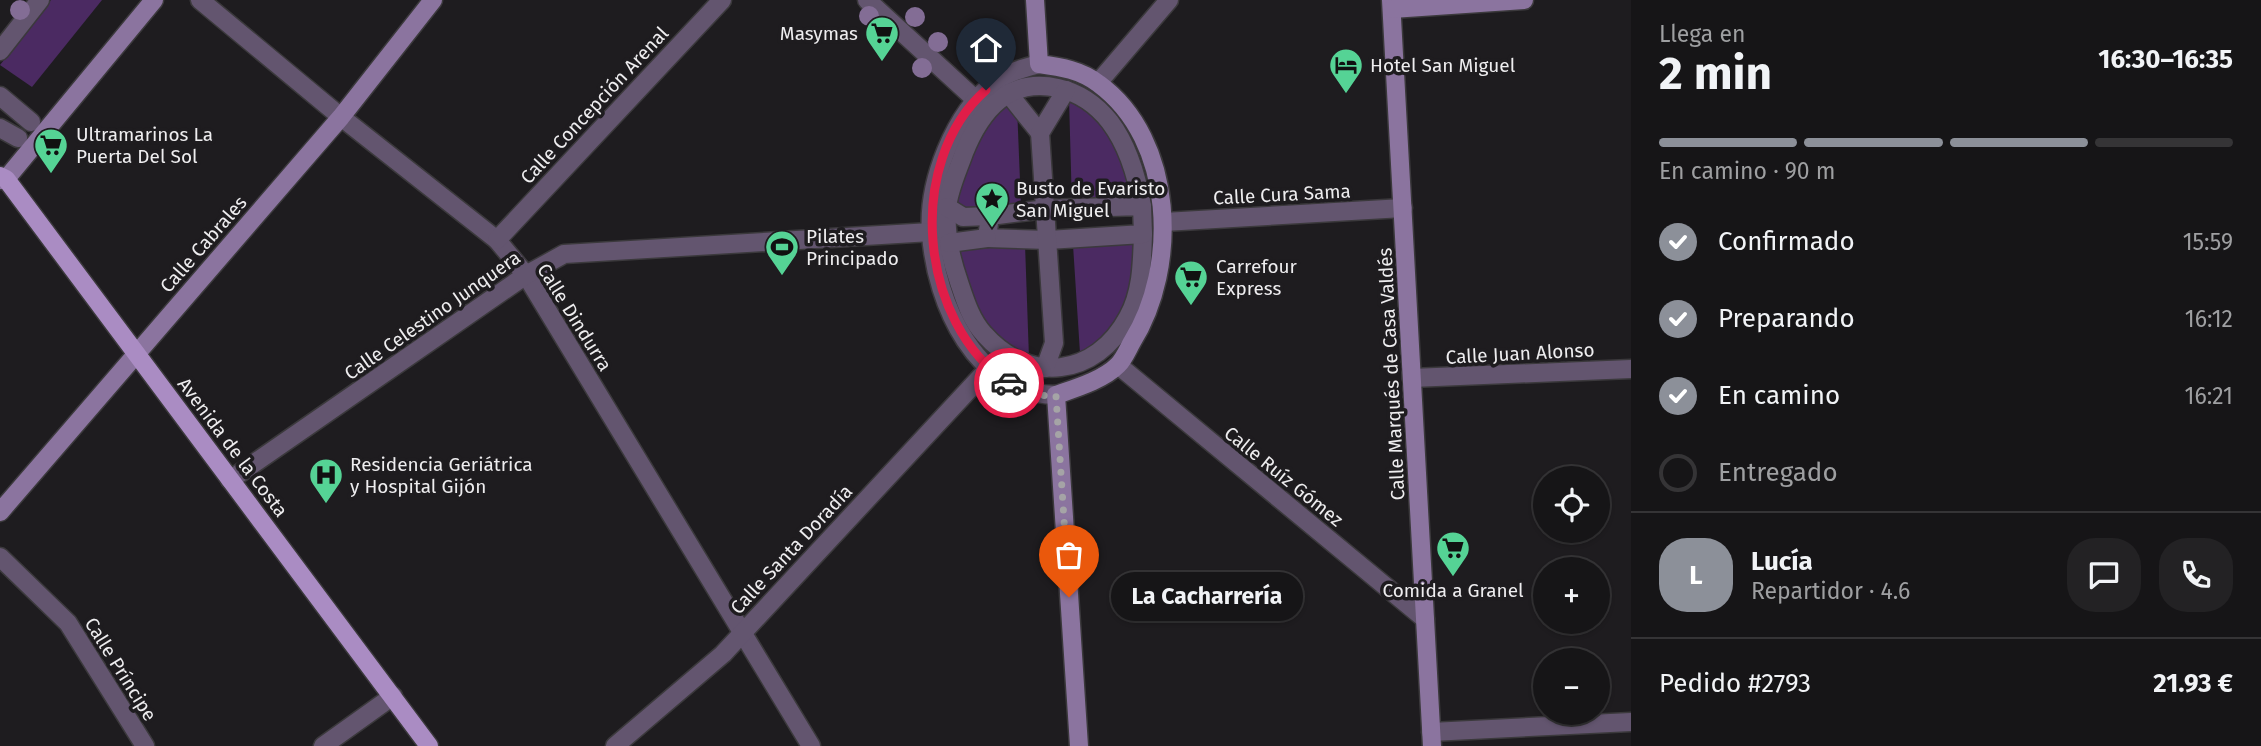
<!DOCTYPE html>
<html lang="es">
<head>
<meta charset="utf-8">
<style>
	:root { --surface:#161517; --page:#232224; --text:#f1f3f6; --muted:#9e9fa1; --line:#353436; --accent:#8c9099 }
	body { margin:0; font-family:"Fira Sans",sans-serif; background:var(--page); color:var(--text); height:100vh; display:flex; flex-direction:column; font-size:26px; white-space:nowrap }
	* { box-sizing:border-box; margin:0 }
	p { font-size:23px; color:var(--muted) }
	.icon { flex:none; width:38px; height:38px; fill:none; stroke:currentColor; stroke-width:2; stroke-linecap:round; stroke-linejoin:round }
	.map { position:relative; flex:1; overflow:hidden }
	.details { display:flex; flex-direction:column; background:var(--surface); width:630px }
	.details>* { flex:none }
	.controls { position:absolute; left:1533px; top:466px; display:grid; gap:14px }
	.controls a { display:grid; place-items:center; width:77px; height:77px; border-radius:50%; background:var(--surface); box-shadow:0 2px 5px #0004,0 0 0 2px var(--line); font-size:35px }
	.pin { position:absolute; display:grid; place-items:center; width:60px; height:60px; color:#fff; margin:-72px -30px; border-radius:50% 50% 50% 0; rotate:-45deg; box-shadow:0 0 7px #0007 }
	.pin .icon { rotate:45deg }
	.courier { position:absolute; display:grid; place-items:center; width:70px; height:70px; margin:-35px; border:5px solid #e11d48; border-radius:50%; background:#fff; color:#222; box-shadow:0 2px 9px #0007 }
	.bubble { position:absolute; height:49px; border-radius:24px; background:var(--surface); box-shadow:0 2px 5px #0004,0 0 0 2px var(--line); font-size:23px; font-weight:700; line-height:49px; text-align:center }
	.headline em { font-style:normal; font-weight:700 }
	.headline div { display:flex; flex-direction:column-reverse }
	.headline { display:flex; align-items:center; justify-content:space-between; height:119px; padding:0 28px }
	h1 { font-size:46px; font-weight:700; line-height:52px }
	.bar { display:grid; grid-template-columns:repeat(4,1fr); gap:10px 7px; align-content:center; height:84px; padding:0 28px }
	.bar i { height:9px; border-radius:5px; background:var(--line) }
	.bar .on { background:var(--accent) }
	.bar p { grid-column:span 4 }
	.line { display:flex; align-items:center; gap:18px; padding:0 28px; border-top:2px solid var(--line) }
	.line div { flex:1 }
	.round { display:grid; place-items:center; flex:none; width:74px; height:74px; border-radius:28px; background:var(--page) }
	ol { padding:0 28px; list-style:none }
	li { display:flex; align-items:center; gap:21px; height:77px }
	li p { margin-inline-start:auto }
	li .icon { padding:7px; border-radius:50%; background:var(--accent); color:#fff; stroke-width:4 }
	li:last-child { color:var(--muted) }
	li i { width:38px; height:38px; border:4px solid var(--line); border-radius:50% }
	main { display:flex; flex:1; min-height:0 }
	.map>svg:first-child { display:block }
</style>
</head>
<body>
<main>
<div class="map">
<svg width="1631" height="746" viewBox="0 0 1631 746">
	<rect width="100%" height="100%" fill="#1e1c1f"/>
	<g fill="#4b2a62">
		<path d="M51,0H102L32,87L0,65Z"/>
		<path d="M1069,99C1107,105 1125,168 1137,199L1072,206Z"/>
		<path d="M1003,105L1017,106L1021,206L962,213L956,207C961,169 977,134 1003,105Z"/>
		<path d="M1134,237C1140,264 1130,310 1113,333C1107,341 1090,347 1080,353L1073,245Z"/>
		<path d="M1025,244L1029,358L1028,364L978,322L957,251L961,247Z"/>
	</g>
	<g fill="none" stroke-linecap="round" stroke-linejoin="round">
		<g stroke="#3b393c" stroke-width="21">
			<g id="street">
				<path d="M200,0L341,117L497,240L526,275L811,746"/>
				<path d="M867,0L975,99"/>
				<path d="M0,51L40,0"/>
				<path d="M1039,64C1024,68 1008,72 995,82C954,113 927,183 931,234C936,304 976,394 1056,395"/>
				<path d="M1098,83L1169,0"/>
				<path d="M1008,93L1040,133"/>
				<path d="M0,96L31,122"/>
				<path d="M0,128L18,138"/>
				<path d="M1142,206C1137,177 1128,146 1110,122C1096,104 1080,93 1058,88C1009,77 981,110 964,153C958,170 948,191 947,209C945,233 951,259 959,282C965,300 971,320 984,334C1029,385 1096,377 1128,317C1142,292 1142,262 1143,234"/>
				<path d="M1142,206L1143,234L1048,240L987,238L990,216L1046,209Z"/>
				<path d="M947,207L963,217L990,216"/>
				<path d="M1164,222L1403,208"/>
				<path d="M497,240L722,0"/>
				<path d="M949,243L987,238"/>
				<path d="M1118,365L1425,619"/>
				<path d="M1045,368L1054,343L1040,133L1066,90"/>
				<path d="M1412,378L1631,369"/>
				<path d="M230,480L526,275L564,254L931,232"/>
				<path d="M0,557L68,623L145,746"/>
				<path d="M1431,732L1631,722"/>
				<path d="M323,746L393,696"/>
				<path d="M615,746L723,654L988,369"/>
			</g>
		</g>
		<g stroke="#3b393c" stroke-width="21">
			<g id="secondary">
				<path d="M1035,0L1039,64C1061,67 1081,70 1099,84C1175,140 1179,267 1132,342C1128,349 1124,359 1118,365C1103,380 1076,388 1056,395L1079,746"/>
				<path d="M1391,0L1432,746"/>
				<path d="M1392,9L1524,0"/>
				<path d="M0,180L6,179L154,0"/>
				<path d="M0,512L341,117L433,0"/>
			</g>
		</g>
		<g stroke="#3b393c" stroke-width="21">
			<path id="primary" d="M0,176L6,179L429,746"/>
		</g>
		<use href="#street" stroke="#63556f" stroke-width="18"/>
		<use href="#secondary" stroke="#8b749f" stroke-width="18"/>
		<use href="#primary" stroke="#aa8cc3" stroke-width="18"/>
	</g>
	<g fill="#836d95">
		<circle cx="20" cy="10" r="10"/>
		<circle cx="869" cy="16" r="10"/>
		<circle cx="915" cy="17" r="10"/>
		<circle cx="938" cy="42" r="10"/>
		<circle cx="922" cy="68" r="10"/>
	</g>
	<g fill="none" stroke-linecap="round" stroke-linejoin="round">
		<path stroke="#a5a4a6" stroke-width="7" stroke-dasharray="0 12.6" d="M1009,383L1035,395L1056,396L1069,597"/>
		<path stroke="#e11d48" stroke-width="9" d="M986,90C904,162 919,324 1009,383"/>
	</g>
	<defs>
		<g id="supermarket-pin" transform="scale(1.75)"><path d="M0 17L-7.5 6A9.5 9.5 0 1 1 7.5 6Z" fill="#55d395" stroke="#1e1c1f"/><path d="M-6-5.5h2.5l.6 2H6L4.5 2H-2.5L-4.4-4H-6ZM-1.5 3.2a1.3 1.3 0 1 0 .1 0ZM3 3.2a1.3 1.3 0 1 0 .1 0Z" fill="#111"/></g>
		<g id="hotel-pin" transform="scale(1.75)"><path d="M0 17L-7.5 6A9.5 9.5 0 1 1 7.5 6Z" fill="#55d395" stroke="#1e1c1f"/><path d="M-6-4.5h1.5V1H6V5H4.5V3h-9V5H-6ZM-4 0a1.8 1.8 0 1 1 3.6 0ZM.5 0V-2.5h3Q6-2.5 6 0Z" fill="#111"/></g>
		<g id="sight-pin" transform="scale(1.75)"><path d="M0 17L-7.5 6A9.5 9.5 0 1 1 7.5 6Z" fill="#55d395" stroke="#1e1c1f"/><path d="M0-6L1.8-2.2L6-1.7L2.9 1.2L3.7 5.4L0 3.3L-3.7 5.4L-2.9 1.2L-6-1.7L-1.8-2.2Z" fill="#111"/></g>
		<g id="stadium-pin" transform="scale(1.75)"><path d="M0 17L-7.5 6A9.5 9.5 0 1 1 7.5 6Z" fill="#55d395" stroke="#1e1c1f"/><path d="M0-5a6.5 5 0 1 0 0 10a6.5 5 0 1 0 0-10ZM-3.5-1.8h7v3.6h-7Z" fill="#111"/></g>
		<g id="hospital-pin" transform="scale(1.75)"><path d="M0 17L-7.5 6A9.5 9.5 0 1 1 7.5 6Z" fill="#55d395" stroke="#1e1c1f"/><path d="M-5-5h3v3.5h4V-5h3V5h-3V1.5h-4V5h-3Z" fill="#111"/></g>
	</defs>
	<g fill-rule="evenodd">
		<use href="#supermarket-pin" x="882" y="33"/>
		<use href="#hotel-pin" x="1346" y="65"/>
		<use href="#supermarket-pin" x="51" y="145"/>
		<use href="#sight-pin" x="992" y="199"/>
		<use href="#stadium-pin" x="782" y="247"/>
		<use href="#supermarket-pin" x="1191" y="277"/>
		<use href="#hospital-pin" x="326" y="475"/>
		<use href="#supermarket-pin" x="1453" y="548"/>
	</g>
	<g text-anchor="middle" stroke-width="7" stroke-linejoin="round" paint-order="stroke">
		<g font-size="19" fill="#eeedef" stroke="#1e1c1f" text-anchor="start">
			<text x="858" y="40" text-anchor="end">Masymas</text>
			<text x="1370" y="72">Hotel San Miguel</text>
			<text x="76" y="141">Ultramarinos La<tspan x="76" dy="22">Puerta Del Sol</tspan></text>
			<text x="1016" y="195">Busto de Evaristo<tspan x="1016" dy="22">San Miguel</tspan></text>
			<text x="806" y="243">Pilates<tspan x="806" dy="22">Principado</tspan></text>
			<text x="1216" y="273">Carrefour<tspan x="1216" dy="22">Express</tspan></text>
			<text x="350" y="471">Residencia Geriátrica<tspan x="350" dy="22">y Hospital Gijón</tspan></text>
			<text x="1453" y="597" text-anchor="middle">Comida a Granel</text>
		</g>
		<g font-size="19" fill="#eeedef" stroke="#1e1c1f">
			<text transform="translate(594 105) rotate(-47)" y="7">Calle Concepción Arenal</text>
			<text transform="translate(1282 194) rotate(-3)" y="7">Calle Cura Sama</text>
			<text transform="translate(203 244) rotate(-49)" y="7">Calle Cabrales</text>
			<text transform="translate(432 315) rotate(-35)" y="7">Calle Celestino Junquera</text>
			<text transform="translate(575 317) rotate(58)" y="7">Calle Dindurra</text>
			<text transform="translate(1520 353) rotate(-3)" y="7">Calle Juan Alonso</text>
			<text transform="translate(1391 374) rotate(-93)" y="7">Calle Marqués de Casa Valdés</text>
			<text transform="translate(233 447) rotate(53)" y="7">Avenida de la Costa</text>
			<text transform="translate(1284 476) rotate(39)" y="7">Calle Ruíz Gómez</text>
			<text transform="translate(791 549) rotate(-47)" y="7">Calle Santa Doradía</text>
			<text transform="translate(121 669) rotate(58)" y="7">Calle Príncipe</text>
		</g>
	</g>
</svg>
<div class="controls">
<a><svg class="icon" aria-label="locate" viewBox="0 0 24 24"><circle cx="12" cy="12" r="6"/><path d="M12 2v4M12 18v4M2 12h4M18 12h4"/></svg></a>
<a>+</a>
<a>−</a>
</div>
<div class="pin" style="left:1069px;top:597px;background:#ea580c"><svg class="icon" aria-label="bag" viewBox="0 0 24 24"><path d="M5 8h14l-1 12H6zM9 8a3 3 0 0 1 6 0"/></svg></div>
<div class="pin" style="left:986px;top:90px;background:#1f2937"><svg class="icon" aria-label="home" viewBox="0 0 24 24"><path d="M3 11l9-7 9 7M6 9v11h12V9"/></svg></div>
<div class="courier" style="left:1009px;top:383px"><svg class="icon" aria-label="car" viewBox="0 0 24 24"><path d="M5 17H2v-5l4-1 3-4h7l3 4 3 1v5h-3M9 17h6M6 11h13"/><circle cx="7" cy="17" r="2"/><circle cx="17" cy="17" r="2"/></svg></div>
<div class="bubble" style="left:1111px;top:572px;width:192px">La Cacharrería</div>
</div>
<section class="details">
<div class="headline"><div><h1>2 min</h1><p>Llega en</p></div><em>16:30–16:35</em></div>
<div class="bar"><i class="on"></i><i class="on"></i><i class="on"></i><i></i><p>En camino · 90 m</p></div>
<ol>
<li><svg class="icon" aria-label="check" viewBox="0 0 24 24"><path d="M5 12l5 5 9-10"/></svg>Confirmado<p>15:59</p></li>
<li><svg class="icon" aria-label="check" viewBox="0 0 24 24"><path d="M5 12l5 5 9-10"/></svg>Preparando<p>16:12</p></li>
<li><svg class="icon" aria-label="check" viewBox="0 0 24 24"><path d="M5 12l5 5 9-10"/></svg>En camino<p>16:21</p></li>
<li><i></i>Entregado</li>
</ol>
<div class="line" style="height:126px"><b class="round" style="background:var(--accent);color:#fff">L</b><div><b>Lucía</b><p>Repartidor · 4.6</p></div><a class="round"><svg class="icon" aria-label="chat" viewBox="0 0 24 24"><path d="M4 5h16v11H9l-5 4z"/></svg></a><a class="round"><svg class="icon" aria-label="phone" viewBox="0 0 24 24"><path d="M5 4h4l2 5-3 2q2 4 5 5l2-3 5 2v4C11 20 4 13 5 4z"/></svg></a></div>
<div class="line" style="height:91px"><div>Pedido #2793</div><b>21.93 €</b></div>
</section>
</main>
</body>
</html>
